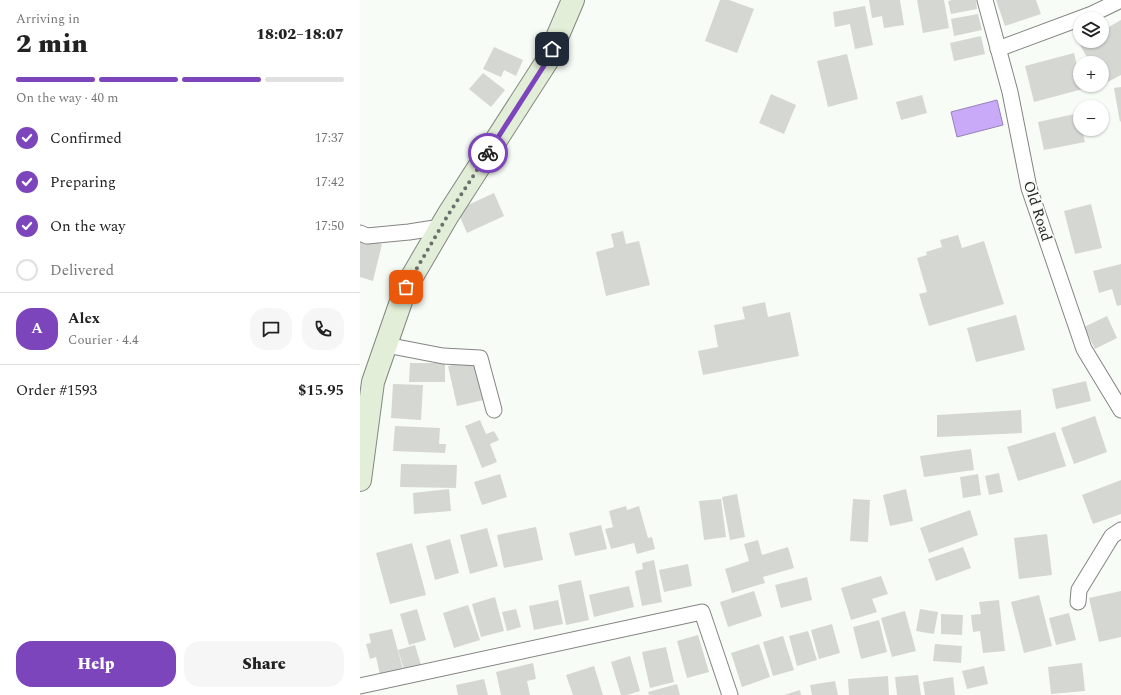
<!DOCTYPE html>
<html lang="en">
<head>
<meta charset="utf-8">
<style>
	:root { --surface:#fff; --page:#f6f6f6; --text:#222; --muted:#767676; --line:#e0e0e0; --accent:#7d45bc }
	body { margin:0; font-family:Spectral,serif; background:var(--page); color:var(--text); height:100vh; display:flex; flex-direction:column; font-size:15px; white-space:nowrap }
	* { box-sizing:border-box; margin:0 }
	p { font-size:13px; color:var(--muted) }
	.icon { flex:none; width:22px; height:22px; fill:none; stroke:currentColor; stroke-width:2; stroke-linecap:round; stroke-linejoin:round }
	.map { position:relative; flex:1; overflow:hidden }
	.sheet { display:flex; flex-direction:column; background:var(--surface); width:360px }
	.sheet>* { flex:none }
	.tools { position:absolute; left:713px; top:12px; display:grid; gap:8px }
	.tools a { display:grid; place-items:center; width:36px; height:36px; border-radius:50%; background:var(--surface); box-shadow:0 1px 3px #0004; font-size:20px }
	.pin { position:absolute; display:grid; place-items:center; width:34px; height:34px; color:#fff; margin:-17px; border-radius:8px; box-shadow:0 2px 6px #0006 }
	.courier { position:absolute; display:grid; place-items:center; width:40px; height:40px; margin:-20px; border:3px solid #7d45bc; border-radius:50%; background:#fff; color:#222; box-shadow:0 1px 5px #0007 }
	.summary em { font-style:normal; font-weight:800 }
	.summary div { display:flex; flex-direction:column-reverse }
	.summary { display:flex; align-items:center; justify-content:space-between; height:68px; padding:0 16px }
	h1 { font-size:26px; font-weight:800; line-height:30px }
	.bar { display:grid; grid-template-columns:repeat(4,1fr); gap:6px 4px; align-content:center; height:48px; padding:0 16px }
	.bar i { height:5px; border-radius:3px; background:var(--line) }
	.bar .current { background:var(--accent) }
	.bar p { grid-column:span 4 }
	.line { display:flex; align-items:center; gap:10px; padding:0 16px; border-top:1px solid var(--line) }
	.line div { flex:1 }
	.round { display:grid; place-items:center; flex:none; width:42px; height:42px; border-radius:16px; background:var(--page) }
	ol { padding:0 16px; list-style:none }
	li { display:flex; align-items:center; gap:12px; height:44px }
	li p { margin-inline-start:auto }
	li .icon { padding:4px; border-radius:50%; background:var(--accent); color:#fff; stroke-width:4 }
	li:last-child { color:var(--muted) }
	li i { width:22px; height:22px; border:2px solid var(--line); border-radius:50% }
	.primary-button { display:flex; gap:8px; margin-top:auto; padding:8px 16px }
	.primary-button a { flex:1; height:46px; border-radius:16px; background:var(--accent); color:#fff; font-size:16px; font-weight:800; line-height:46px; text-align:center }
	.primary-button a+a { background:var(--page); color:var(--text) }
	main { display:flex; flex:1; min-height:0 }
	.map>svg:first-child { display:block }
</style>
</head>
<body>
<main>
<section class="sheet">
<div class="summary"><div><h1>2 min</h1><p>Arriving in</p></div><em>18:02–18:07</em></div>
<div class="bar"><i class="current"></i><i class="current"></i><i class="current"></i><i></i><p>On the way · 40 m</p></div>
<ol>
<li><svg class="icon" aria-label="check" viewBox="0 0 24 24"><path d="M5 12l5 5 9-10"/></svg>Confirmed<p>17:37</p></li>
<li><svg class="icon" aria-label="check" viewBox="0 0 24 24"><path d="M5 12l5 5 9-10"/></svg>Preparing<p>17:42</p></li>
<li><svg class="icon" aria-label="check" viewBox="0 0 24 24"><path d="M5 12l5 5 9-10"/></svg>On the way<p>17:50</p></li>
<li><i></i>Delivered</li>
</ol>
<div class="line" style="height:72px"><b class="round" style="background:var(--accent);color:#fff">A</b><div><b>Alex</b><p>Courier · 4.4</p></div><a class="round"><svg class="icon" aria-label="chat" viewBox="0 0 24 24"><path d="M4 5h16v11H9l-5 4z"/></svg></a><a class="round"><svg class="icon" aria-label="phone" viewBox="0 0 24 24"><path d="M5 4h4l2 5-3 2q2 4 5 5l2-3 5 2v4C11 20 4 13 5 4z"/></svg></a></div>
<div class="line" style="height:52px"><div>Order #1593</div><b>$15.95</b></div>
<div class="primary-button"><a>Help</a><a>Share</a></div>
</section>
<div class="map">
<svg width="761" height="695" viewBox="0 0 761 695">
	<rect width="100%" height="100%" fill="#f8fcf6"/>
	<path fill="#c9aaf9" stroke="#9782b8" d="M637,100L643,125L597,137L591,112Z"/>
	<g fill="#d5d8d2">
		<path d="M360,0H369L394,9L377,53L345,41Z"/>
		<path d="M509,0H540L544,25L524,28L522,16L512,18Z"/>
		<path d="M557,0H584L589,28L563,33Z"/>
		<path d="M592,0H616L617,9L591,14L588,1Z"/>
		<path d="M636,0H676L681,14L645,26Z"/>
		<path d="M505,6L513,45L495,49L490,24L475,27L473,12Z"/>
		<path d="M618,14L622,30L594,36L591,19Z"/>
		<path d="M761,20V75L742,85V63H730L719,43L723,41H742V31Z"/>
		<path d="M621,36L625,54L594,61L590,43Z"/>
		<path d="M134,47L163,60L156,76L144,70L141,77L123,69Z"/>
		<path d="M714,53L720,79V85H722L723,89L674,102L665,66Z"/>
		<path d="M487,54L498,99L468,107L457,61Z"/>
		<path d="M123,73L145,90L131,107L109,89Z"/>
		<path d="M761,87V121L760,122L754,88Z"/>
		<path d="M411,94L436,105L424,134L399,123Z"/>
		<path d="M562,95L567,113L541,120L536,102Z"/>
		<path d="M719,113L720,129H722L725,142L684,150L678,122Z"/>
		<path d="M134,193L144,216L107,233L97,210Z"/>
		<path d="M731,204L742,248L715,254L704,211Z"/>
		<path d="M263,231L266,244L279,241L290,285L246,296L236,252L254,247L251,234Z"/>
		<path d="M598,235L602,248L624,241L644,304L569,326L559,294L567,292L557,258L567,255L566,252L582,247L580,240Z"/>
		<path d="M0,239L22,244L13,281L0,277Z"/>
		<path d="M761,264V305L757,306L752,289L739,293L733,271Z"/>
		<path d="M405,302L408,317L430,312L439,356L343,375L338,351L358,347L354,325L385,319L382,307Z"/>
		<path d="M656,315L665,350L616,362L607,328Z"/>
		<path d="M747,316L757,338L735,349L724,327Z"/>
		<path d="M115,360L124,400L97,406L88,366Z"/>
		<path d="M50,363H85V382H49Z"/>
		<path d="M726,381L731,401L696,409L692,389Z"/>
		<path d="M33,384L63,385L61,420L31,418Z"/>
		<path d="M661,410L662,433L577,437V415Z"/>
		<path d="M735,416L747,452L714,464L701,428Z"/>
		<path d="M120,420L126,434L134,431L139,440L130,444L137,462L122,468L105,426Z"/>
		<path d="M35,426L80,428L79,444H86L85,453L33,451Z"/>
		<path d="M695,432L706,466L658,481L647,447Z"/>
		<path d="M611,449L614,470L564,477L560,456Z"/>
		<path d="M41,464L97,465L96,488L40,487Z"/>
		<path d="M639,473L643,492L629,495L625,476Z"/>
		<path d="M140,474L147,497L122,505L114,482Z"/>
		<path d="M618,474L621,495L603,498L600,477Z"/>
		<path d="M761,480V514L733,524L722,495Z"/>
		<path d="M89,489L91,511L54,514L53,493Z"/>
		<path d="M546,489L553,521L530,526L523,495Z"/>
		<path d="M377,494L385,537L370,540L362,497Z"/>
		<path d="M361,499L366,537L344,540L339,501Z"/>
		<path d="M493,499L510,500L508,542L490,541Z"/>
		<path d="M266,506L267,510L279,506L288,538L292,537L295,549L277,554L274,543L251,549L245,529L253,527L249,511Z"/>
		<path d="M610,510L618,535L569,553L560,528Z"/>
		<path d="M241,525L247,549L215,556L209,533Z"/>
		<path d="M176,527L183,560L144,568L137,535Z"/>
		<path d="M127,528L138,566L110,574L100,535Z"/>
		<path d="M687,534L692,575L659,579L654,538Z"/>
		<path d="M90,539L99,573L75,580L66,546Z"/>
		<path d="M398,540L402,555L428,547L434,568L403,577L405,583L372,593L365,569L389,561L384,544Z"/>
		<path d="M52,543L66,595L30,604L16,553Z"/>
		<path d="M603,547L611,568L576,581L568,559Z"/>
		<path d="M294,560L302,602L282,606L275,571L283,569L282,563Z"/>
		<path d="M328,564L332,586L304,592L299,570Z"/>
		<path d="M521,576L528,594L512,599L517,612L491,620L481,588Z"/>
		<path d="M447,577L452,600L421,608L415,585Z"/>
		<path d="M221,580L229,620L206,625L198,585Z"/>
		<path d="M269,586L274,607L234,617L229,595Z"/>
		<path d="M394,591L402,616L368,627L360,602Z"/>
		<path d="M761,591V637L739,642L729,598Z"/>
		<path d="M679,595L692,646L664,653L651,602Z"/>
		<path d="M135,597L144,631L121,637L112,604Z"/>
		<path d="M198,600L203,624L174,630L169,606Z"/>
		<path d="M639,600L645,651L623,653L620,631L613,632L611,615L621,614L619,602Z"/>
		<path d="M108,605L120,640L94,648L83,613Z"/>
		<path d="M57,609L66,640L49,645L40,614Z"/>
		<path d="M156,609L161,627L147,631L142,612Z"/>
		<path d="M560,609L578,612L574,634L556,631Z"/>
		<path d="M545,611L556,651L532,657L521,618Z"/>
		<path d="M709,613L716,640L696,645L689,618Z"/>
		<path d="M581,614L603,615L602,635L581,634Z"/>
		<path d="M519,620L527,652L501,659L493,627Z"/>
		<path d="M472,624L480,653L459,659L451,630Z"/>
		<path d="M32,629L44,673L21,679L16,657L10,659L6,644L11,643L9,634Z"/>
		<path d="M448,631L457,660L437,666L429,636Z"/>
		<path d="M338,635L349,672L327,678L317,641Z"/>
		<path d="M423,636L434,670L413,676L403,642Z"/>
		<path d="M399,644L410,677L382,687L371,653Z"/>
		<path d="M575,644L602,646L601,663L573,661Z"/>
		<path d="M55,645L62,668L45,673L38,650Z"/>
		<path d="M306,647L314,682L290,688L282,652Z"/>
		<path d="M270,656L280,691L267,695H261L251,662Z"/>
		<path d="M173,663L176,679L167,681L170,695H141L136,672Z"/>
		<path d="M722,663L725,691L691,694L688,667Z"/>
		<path d="M234,666L243,695H213L206,675Z"/>
		<path d="M624,666L628,684L607,689L602,671Z"/>
		<path d="M558,675L561,695H537L535,677Z"/>
		<path d="M528,676L529,695H489L488,679Z"/>
		<path d="M593,677L595,695H565L563,682Z"/>
		<path d="M124,679L128,695H98L96,685Z"/>
		<path d="M475,681L478,695H452L450,685Z"/>
		<path d="M317,684L320,695H289L288,692Z"/>
		<path d="M440,690L441,695H424Z"/>
	</g>
	<g fill="none" stroke-linecap="round" stroke-linejoin="round">
		<g stroke="#838680" stroke-width="17">
			<g id="street">
				<path d="M625,0L650,92L669,188L724,349L761,410"/>
				<path d="M638,49L732,14L761,0"/>
				<path d="M0,233L7,236L49,232L81,227"/>
				<path d="M26,345L83,356L120,358L134,410"/>
				<path d="M718,602L719,590L752,536L761,530"/>
				<path d="M0,686L342,612L370,695"/>
			</g>
		</g>
		<g stroke="#838680" stroke-width="24">
			<path id="secondary" d="M0,480L13,382L46,287L88,215L187,61L213,0"/>
		</g>
		<use href="#street" stroke="#fff" stroke-width="15"/>
		<use href="#secondary" stroke="#e2eed7" stroke-width="22"/>
	</g>
	<g fill="none" stroke-linecap="round" stroke-linejoin="round">
		<path stroke="#6d6f6c" stroke-width="4" stroke-dasharray="0 7.2" d="M46,287L88,215L128,153"/>
		<path stroke="#7d45bc" stroke-width="5" d="M128,153L187,61L192,49"/>
	</g>
	<g text-anchor="middle" stroke-width="3.5" stroke-linejoin="round" paint-order="stroke">
		<g font-size="15" fill="#222321" stroke="#f8fcf6">
			<text transform="translate(678 211) rotate(72)" y="5">Old Road</text>
		</g>
	</g>
</svg>
<div class="tools">
<a><svg class="icon" aria-label="layers" viewBox="0 0 24 24"><path d="M12 4l9 5-9 5-9-5zM3 14l9 5 9-5"/></svg></a>
<a>+</a>
<a>−</a>
</div>
<div class="pin" style="left:46px;top:287px;background:#ea580c"><svg class="icon" aria-label="bag" viewBox="0 0 24 24"><path d="M5 8h14l-1 12H6zM9 8a3 3 0 0 1 6 0"/></svg></div>
<div class="pin" style="left:192px;top:49px;background:#1f2937"><svg class="icon" aria-label="home" viewBox="0 0 24 24"><path d="M3 11l9-7 9 7M6 9v11h12V9"/></svg></div>
<div class="courier" style="left:128px;top:153px"><svg class="icon" aria-label="bike" viewBox="0 0 24 24"><circle cx="6" cy="16" r="4"/><circle cx="18" cy="16" r="4"/><path d="M6 16l4-8h5l3 8M10 8l3 8H6M13 5h3"/></svg></div>
</div>
</main>
</body>
</html>
